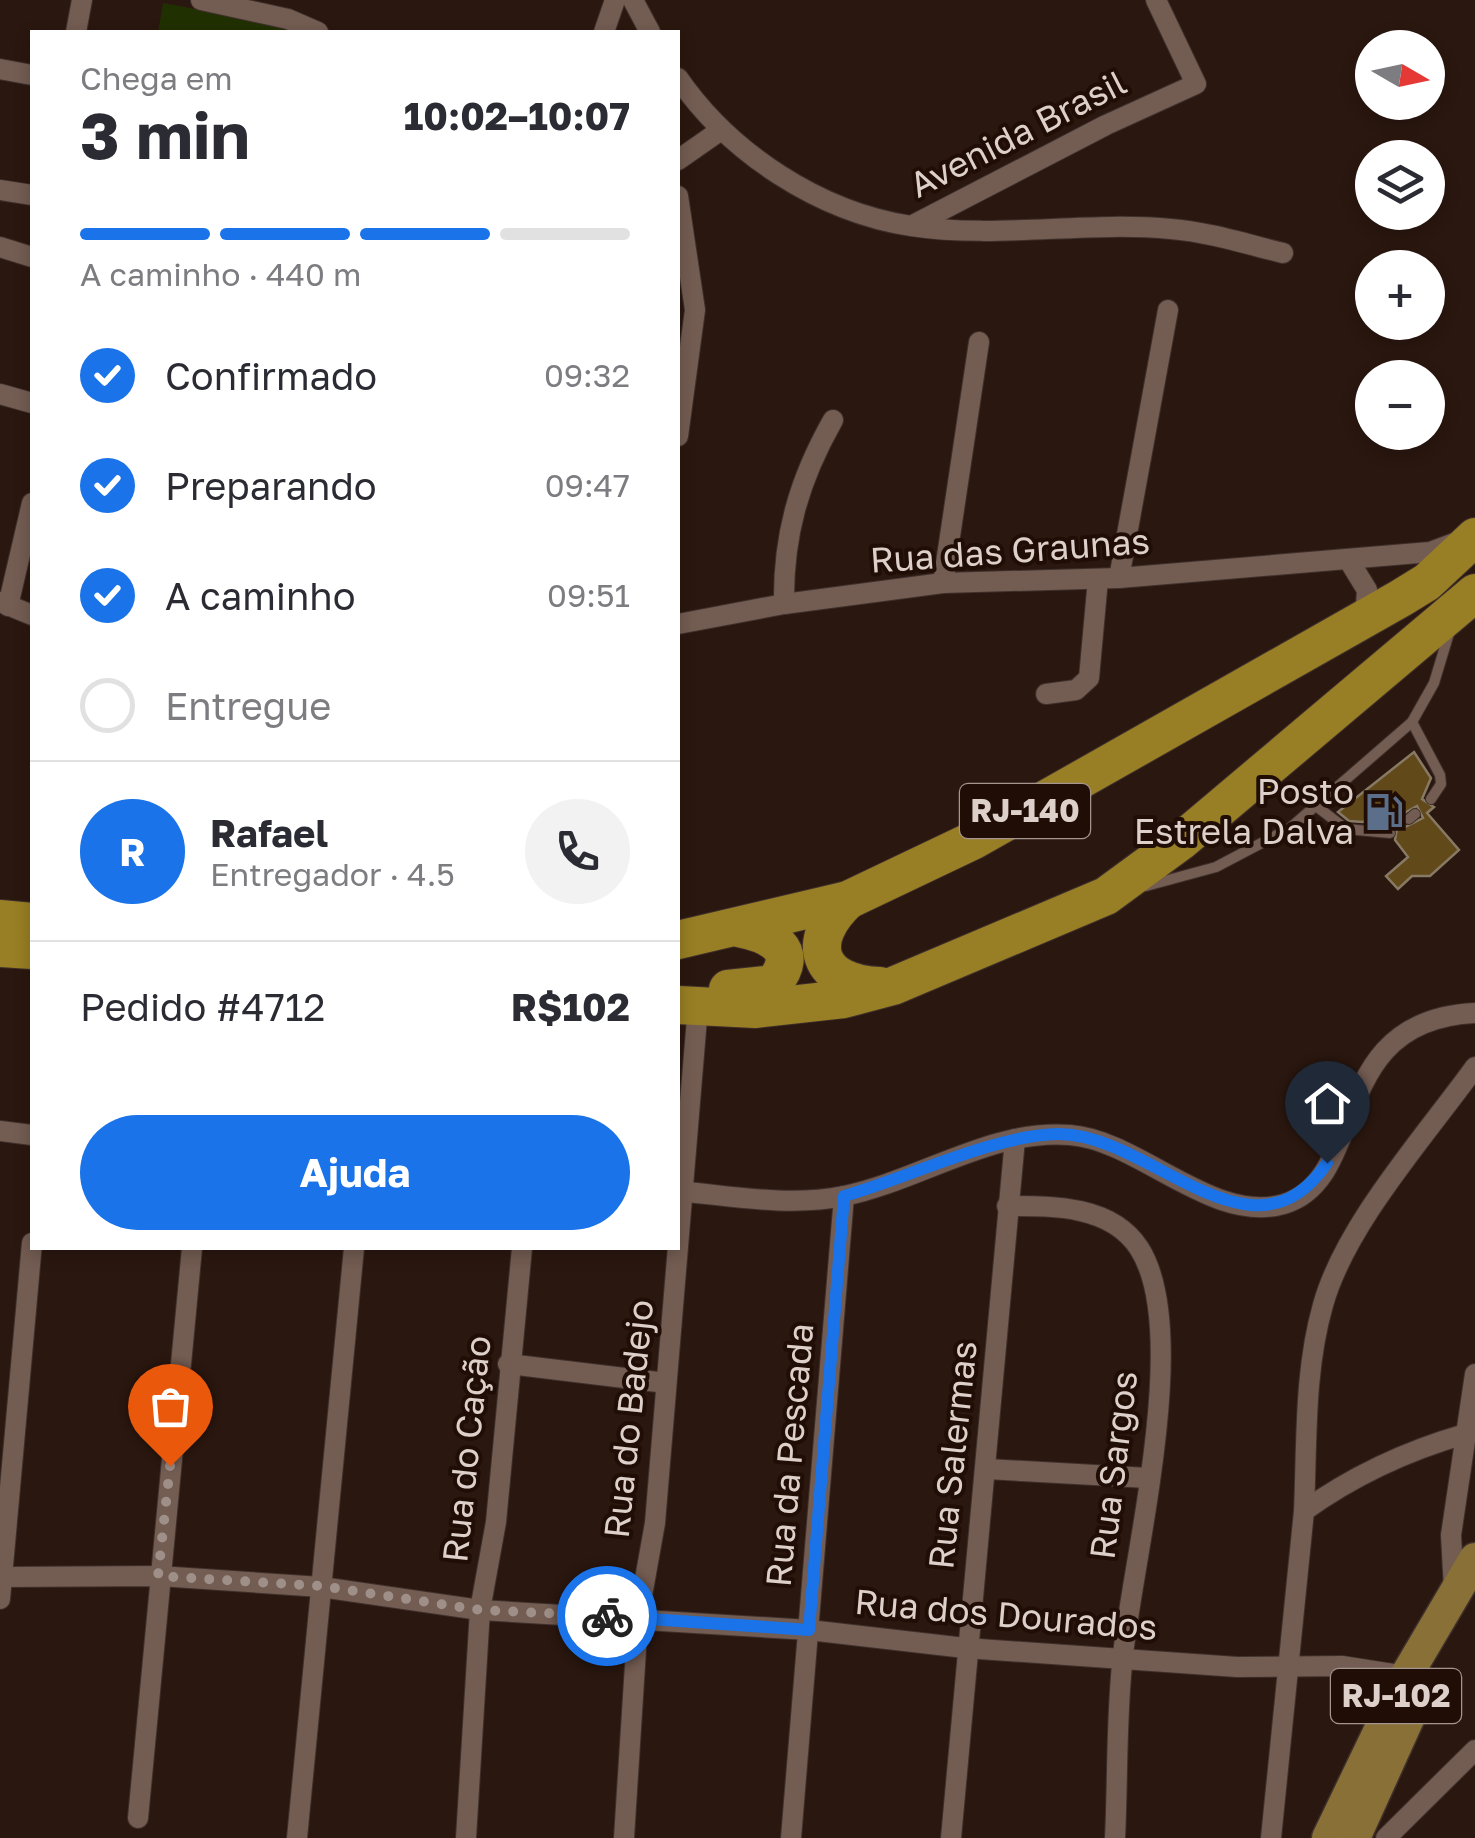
<!DOCTYPE html>
<html lang="pt">
<head>
<meta charset="utf-8">
<style>
	:root { --surface:#fff; --page:#f2f2f3; --text:#2b2b33; --muted:#7c7c81; --line:#e1e1e2; --accent:#1a73e8 }
	body { margin:0; font-family:"Golos Text",sans-serif; background:var(--page); color:var(--text); height:100vh; display:flex; flex-direction:column; font-size:38px; white-space:nowrap }
	* { box-sizing:border-box; margin:0 }
	p { font-size:32px; color:var(--muted) }
	.icon { flex:none; width:55px; height:55px; fill:none; stroke:currentColor; stroke-width:2; stroke-linecap:round; stroke-linejoin:round }
	.map { position:relative; flex:1; overflow:hidden }
	.sheet { position:absolute; left:30px; top:30px; width:650px; height:1220px; display:flex; flex-direction:column; background:var(--surface); border-radius:0px; box-shadow:0 5px 15px #0003 }
	.sheet>* { flex:none }
	.needle { width:65px; rotate:99deg }
	.controls { position:absolute; left:1355px; top:30px; display:grid; gap:20px }
	.controls a { display:grid; place-items:center; width:90px; height:90px; border-radius:50%; background:var(--surface); box-shadow:0 5px 15px #0003; font-size:50px }
	.pin { position:absolute; display:grid; place-items:center; width:85px; height:85px; color:#fff; margin:-102px -42px; border-radius:50% 50% 50% 0; rotate:-45deg; box-shadow:0 0 10px #0007 }
	.pin .icon { rotate:45deg }
	.courier { position:absolute; display:grid; place-items:center; width:100px; height:100px; margin:-50px; border:8px solid #1a73e8; border-radius:50%; background:#fff; color:#222; box-shadow:0 2px 12px #0007 }
	.summary em { font-style:normal; font-weight:700 }
	.summary div { display:flex; flex-direction:column-reverse }
	.summary { display:flex; align-items:center; justify-content:space-between; height:170px; padding:0 50px }
	h1 { font-size:65px; font-weight:700; line-height:75px }
	.bar { display:grid; grid-template-columns:repeat(4,1fr); gap:15px 10px; align-content:center; height:120px; padding:0 50px }
	.bar i { height:12px; border-radius:8px; background:var(--line) }
	.bar .current { background:var(--accent) }
	.bar p { grid-column:span 4 }
	.line { display:flex; align-items:center; gap:25px; padding:0 50px; border-top:2px solid var(--line) }
	.line div { flex:1 }
	.round { display:grid; place-items:center; flex:none; width:105px; height:105px; border-radius:52px; background:var(--page) }
	ol { padding:0 50px; list-style:none }
	li { display:flex; align-items:center; gap:30px; height:110px }
	li p { margin-inline-start:auto }
	li .icon { padding:10px; border-radius:50%; background:var(--accent); color:#fff; stroke-width:4 }
	li:last-child { color:var(--muted) }
	li i { width:55px; height:55px; border:5px solid var(--line); border-radius:50% }
	.cta { display:flex; gap:20px; margin-top:auto; padding:20px 50px }
	.cta a { flex:1; height:115px; border-radius:60px; background:var(--accent); color:#fff; font-size:40px; font-weight:700; line-height:115px; text-align:center }
	.map>svg:first-child { display:block }
</style>
</head>
<body>
<div class="map">
<svg width="1475" height="1838" viewBox="0 0 1475 1838">
	<rect width="100%" height="100%" fill="#2a170f"/>
	<path fill="#213000" d="M163,3L319,32H158Z"/>
	<path fill="#62491a" stroke="#877a65" stroke-width="2.5" fill-rule="evenodd" d="M1414,752L1431,778L1422,799L1434,807L1427,813L1459,850L1430,876H1412L1398,889L1386,876L1408,857L1395,840L1397,828L1382,824L1374,813L1363,822L1349,821L1338,812ZM1417,806L1423,818L1405,827L1401,815Z"/>
	<g fill="none" stroke-linecap="round" stroke-linejoin="round">
		<g stroke="#3f302c" stroke-width="12">
			<g id="lane">
				<path d="M1412,722L1440,775L1441,784L1431,799"/>
				<path d="M1316,806L1346,829L1390,833"/>
				<path d="M1409,819L1415,814"/>
				<path d="M1146,886L1216,867L1290,828L1412,722L1434,683L1450,630"/>
			</g>
		</g>
		<g stroke="#3f302c" stroke-width="22">
			<g id="street">
				<path d="M201,0L288,19L318,32"/>
				<path d="M633,0L650,32"/>
				<path d="M76,32L82,0"/>
				<path d="M604,32L615,0"/>
				<path d="M0,69L32,75"/>
				<path d="M678,78C730,153 819,212 911,226C996,239 1085,221 1171,229C1209,232 1246,244 1283,253"/>
				<path d="M678,160L721,130"/>
				<path d="M0,190L32,195"/>
				<path d="M678,196L695,310L678,436"/>
				<path d="M915,224L1106,125L1196,84L1156,0"/>
				<path d="M0,247L32,257"/>
				<path d="M0,394L32,403"/>
				<path d="M1348,559L1367,590L1365,618"/>
				<path d="M1119,578L1168,310"/>
				<path d="M943,583L979,342"/>
				<path d="M0,602L32,615"/>
				<path d="M784,604C783,535 799,480 833,420"/>
				<path d="M8,606L32,503"/>
				<path d="M678,624L784,604L943,583L1119,578L1430,552L1454,543"/>
				<path d="M1046,694L1076,690L1089,678L1098,579"/>
				<path d="M0,1131L32,1135"/>
				<path d="M678,1191C732,1196 789,1207 844,1196C918,1181 993,1128 1070,1135C1139,1140 1213,1225 1284,1204C1370,1178 1324,1020 1475,1013"/>
				<path d="M1007,1206C1053,1206 1111,1205 1139,1248C1192,1330 1133,1558 1123,1655C1116,1715 1118,1777 1115,1838"/>
				<path d="M508,1364L666,1383"/>
				<path d="M987,1469L1148,1478"/>
				<path d="M1304,1511C1307,1443 1304,1371 1323,1305C1345,1225 1426,1135 1475,1067"/>
				<path d="M3,1577L159,1576L321,1587L480,1610L809,1630L965,1648L1237,1667L1342,1666L1406,1676"/>
				<path d="M1454,1590L1451,1535L1475,1374"/>
				<path d="M0,1599L32,1243"/>
				<path d="M138,1818L192,1248"/>
				<path d="M297,1838L354,1248"/>
				<path d="M466,1838L480,1610L496,1522L522,1248"/>
				<path d="M624,1838L638,1618L655,1523L698,1006"/>
				<path d="M791,1838L844,1196"/>
				<path d="M951,1838L1015,1139"/>
				<path d="M1271,1838L1304,1511C1354,1475 1406,1451 1465,1434"/>
				<path d="M1386,1838L1475,1750"/>
			</g>
		</g>
		<g stroke="#3f302c" stroke-width="35">
			<g id="primary">
				<path d="M1328,1838L1406,1676L1475,1559"/>
				<path d="M1354,1838L1412,1710"/>
			</g>
		</g>
		<g stroke="#3f302c" stroke-width="40">
			<g id="highway">
				<path d="M848,900C803,942 818,984 880,986"/>
				<path d="M0,919L32,922"/>
				<path d="M678,940L848,900L974,840L1401,598L1427,582L1475,537"/>
				<path d="M0,948L32,950"/>
				<path d="M728,989L773,984C803,949 769,934 739,928"/>
				<path d="M678,1005L755,1009L844,999L893,986L1106,896L1181,841L1475,593"/>
			</g>
		</g>
		<use href="#lane" stroke="#735c52" stroke-width="10"/>
		<use href="#street" stroke="#735c52" stroke-width="20"/>
		<use href="#primary" stroke="#897036" stroke-width="32"/>
		<use href="#highway" stroke="#987e24" stroke-width="38"/>
	</g>
	<g fill="none" stroke-linecap="round" stroke-linejoin="round">
		<path stroke="#9e8f88" stroke-width="10" stroke-dasharray="0 18" d="M170,1466L158,1576L321,1586L480,1610L607,1616"/>
		<path stroke="#1a73e8" stroke-width="12" d="M607,1616L809,1630L844,1196C907,1178 995,1135 1058,1134C1150,1133 1252,1273 1327,1163"/>
	</g>
	<defs>
		<g id="fuel-bare" transform="scale(3)"><path d="M-5.5-6h7V0h2V4h1.3V-2.5L3-4.5l.8-.8L6-3V5H2.5V1h-1V6h-7ZM-4.2-4.7v3.2H.2V-4.7Z" fill="#5c6f8a" stroke="#200e06" stroke-width="2.5" paint-order="stroke"/></g>
	</defs>
	<g fill-rule="evenodd">
		<use href="#fuel-bare" x="1384" y="812"/>
	</g>
	<g text-anchor="middle" stroke-width="8" stroke-linejoin="round" paint-order="stroke">
		<g fill="#200e06" stroke="#a4958e" stroke-width="2.5">
			<rect x="960" y="784" width="130" height="54" rx="8"/>
			<rect x="1331" y="1669" width="130" height="54" rx="8"/>
		</g>
		<g font-size="32" font-weight="bold" fill="#ddcfc9">
			<text x="1025" y="822">RJ-140</text>
			<text x="1396" y="1707">RJ-102</text>
		</g>
		<g font-size="35" fill="#ddcfc9" stroke="#200e06">
			<text transform="translate(1018 134) rotate(-27)" y="12">Avenida Brasil</text>
			<text transform="translate(1010 551) rotate(-4)" y="12">Rua das Graunas</text>
			<text transform="translate(629 1419) rotate(-84)" y="12">Rua do Badejo</text>
			<text transform="translate(467 1449) rotate(-84)" y="12">Rua do Cação</text>
			<text transform="translate(790 1455) rotate(-85)" y="12">Rua da Pescada</text>
			<text transform="translate(953 1455) rotate(-84)" y="12">Rua Salermas</text>
			<text transform="translate(1114 1465) rotate(-83)" y="12">Rua Sargos</text>
			<text transform="translate(1006 1615) rotate(5)" y="12">Rua dos Dourados</text>
		</g>
		<g font-size="35" fill="#ddcfc9" stroke="#200e06" text-anchor="end">
			<text x="1354" y="804">Posto<tspan x="1354" dy="40">Estrela Dalva</tspan></text>
		</g>
	</g>
</svg>
<div class="controls">
<a><svg class="needle" viewBox="-14 -14 28 28"><path d="M0-13l5 13h-10z" fill="#e53935"/><path d="M0 13l5-13h-10z" fill="#7c7c81"/></svg></a>
<a><svg class="icon" aria-label="layers" viewBox="0 0 24 24"><path d="M12 4l9 5-9 5-9-5zM3 14l9 5 9-5"/></svg></a>
<a>+</a>
<a>−</a>
</div>
<div class="pin" style="left:170px;top:1466px;background:#ea580c"><svg class="icon" aria-label="bag" viewBox="0 0 24 24"><path d="M5 8h14l-1 12H6zM9 8a3 3 0 0 1 6 0"/></svg></div>
<div class="pin" style="left:1327px;top:1163px;background:#1f2937"><svg class="icon" aria-label="home" viewBox="0 0 24 24"><path d="M3 11l9-7 9 7M6 9v11h12V9"/></svg></div>
<div class="courier" style="left:607px;top:1616px"><svg class="icon" aria-label="bike" viewBox="0 0 24 24"><circle cx="6" cy="16" r="4"/><circle cx="18" cy="16" r="4"/><path d="M6 16l4-8h5l3 8M10 8l3 8H6M13 5h3"/></svg></div>
<section class="sheet">
<div class="summary"><div><h1>3 min</h1><p>Chega em</p></div><em>10:02–10:07</em></div>
<div class="bar"><i class="current"></i><i class="current"></i><i class="current"></i><i></i><p>A caminho · 440 m</p></div>
<ol>
<li><svg class="icon" aria-label="check" viewBox="0 0 24 24"><path d="M5 12l5 5 9-10"/></svg>Confirmado<p>09:32</p></li>
<li><svg class="icon" aria-label="check" viewBox="0 0 24 24"><path d="M5 12l5 5 9-10"/></svg>Preparando<p>09:47</p></li>
<li><svg class="icon" aria-label="check" viewBox="0 0 24 24"><path d="M5 12l5 5 9-10"/></svg>A caminho<p>09:51</p></li>
<li><i></i>Entregue</li>
</ol>
<div class="line" style="height:180px"><b class="round" style="background:var(--accent);color:#fff">R</b><div><b>Rafael</b><p>Entregador · 4.5</p></div><a class="round"><svg class="icon" aria-label="phone" viewBox="0 0 24 24"><path d="M5 4h4l2 5-3 2q2 4 5 5l2-3 5 2v4C11 20 4 13 5 4z"/></svg></a></div>
<div class="line" style="height:130px"><div>Pedido #4712</div><b>R$102</b></div>
<div class="cta"><a>Ajuda</a></div>
</section>
</div>
</body>
</html>
